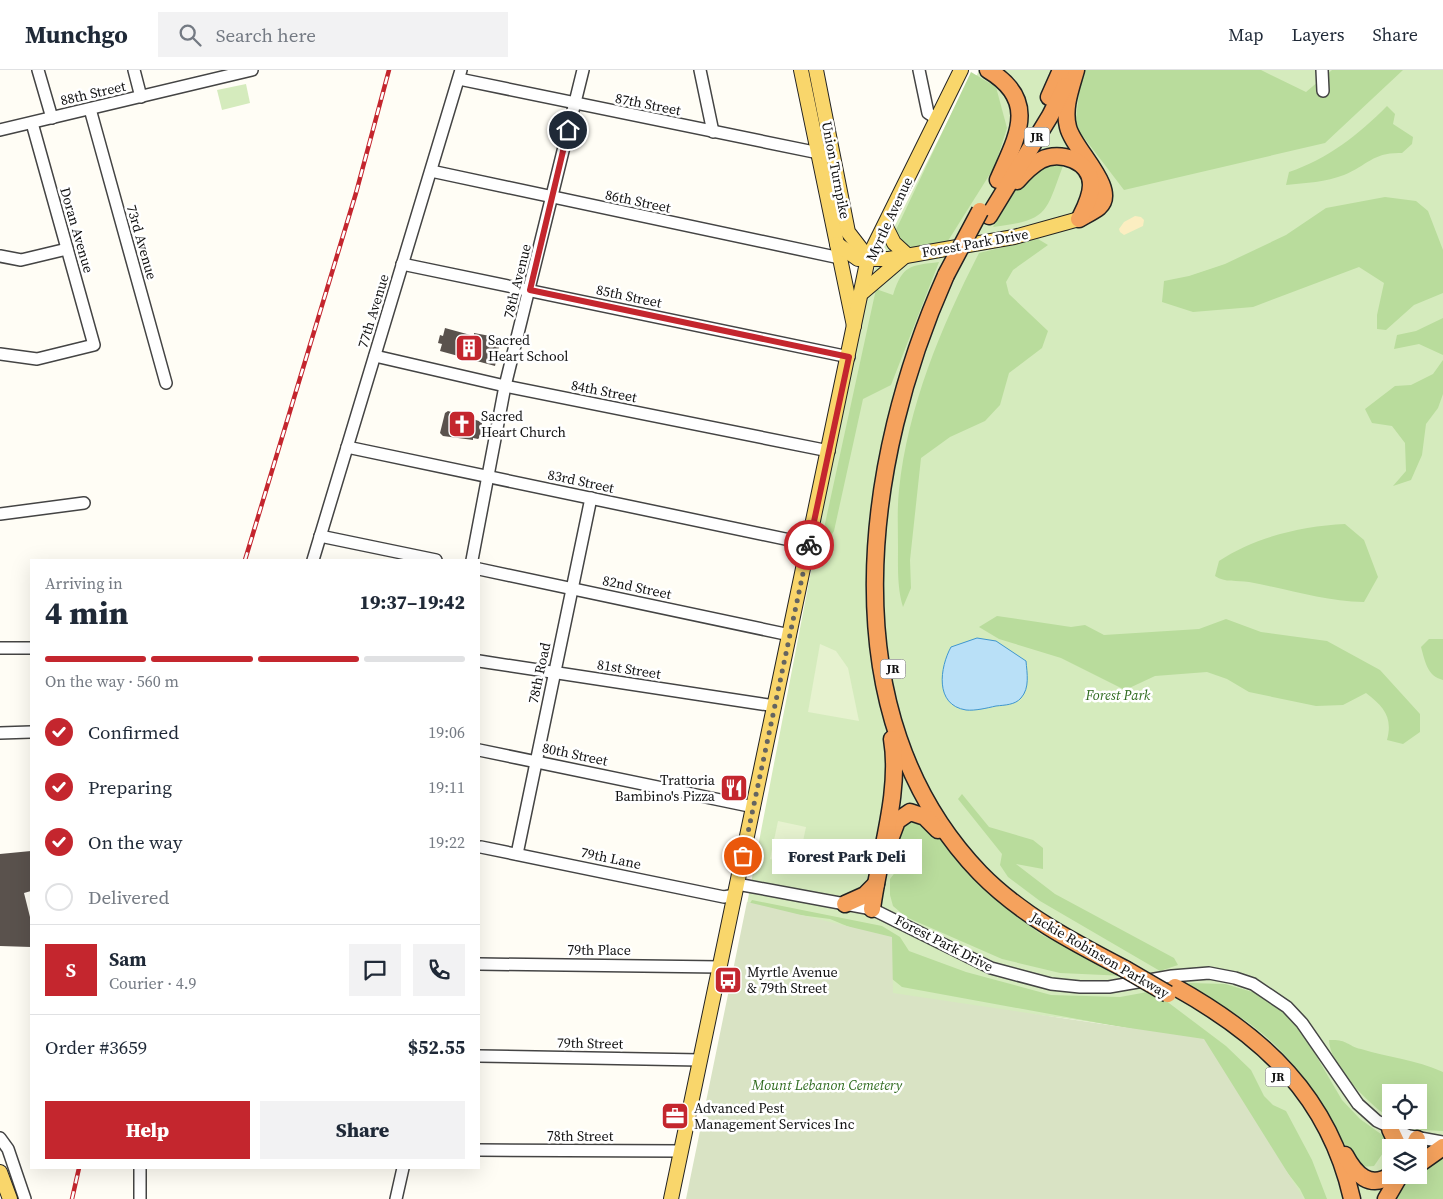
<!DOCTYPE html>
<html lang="en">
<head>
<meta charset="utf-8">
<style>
	:root { --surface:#fff; --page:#f2f2f3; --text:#1f2937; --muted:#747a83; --line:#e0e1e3; --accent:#c4262e }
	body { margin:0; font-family:"Source Serif 4",serif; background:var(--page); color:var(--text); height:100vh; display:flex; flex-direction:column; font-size:19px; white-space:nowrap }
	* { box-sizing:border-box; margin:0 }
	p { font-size:16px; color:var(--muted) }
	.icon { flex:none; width:28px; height:28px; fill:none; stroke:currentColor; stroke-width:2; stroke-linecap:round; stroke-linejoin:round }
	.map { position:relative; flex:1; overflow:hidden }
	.drawer { position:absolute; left:30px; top:489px; width:450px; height:610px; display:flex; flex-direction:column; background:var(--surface); border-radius:0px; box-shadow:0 5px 20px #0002 }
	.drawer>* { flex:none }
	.buttons { position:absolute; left:1382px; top:1014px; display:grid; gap:10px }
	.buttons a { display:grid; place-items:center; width:45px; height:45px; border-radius:0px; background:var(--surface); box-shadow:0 5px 20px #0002; font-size:25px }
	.pin { position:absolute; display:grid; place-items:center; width:42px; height:42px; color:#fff; margin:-21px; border:2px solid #fff; border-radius:50%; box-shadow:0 1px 5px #0007 }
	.courier { position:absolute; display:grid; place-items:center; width:50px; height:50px; margin:-25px; border:4px solid #c4262e; border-radius:50%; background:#fff; color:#222; box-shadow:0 1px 6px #0007 }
	.bubble { position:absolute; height:35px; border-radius:0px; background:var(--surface); box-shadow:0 5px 20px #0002; font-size:16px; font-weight:800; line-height:35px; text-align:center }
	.head em { font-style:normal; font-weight:800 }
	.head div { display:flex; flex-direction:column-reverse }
	.head { display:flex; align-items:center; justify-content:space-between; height:85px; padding:0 15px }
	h1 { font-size:32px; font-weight:800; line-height:38px }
	.bar { display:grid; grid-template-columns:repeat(4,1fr); gap:8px 5px; align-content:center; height:60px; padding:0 15px }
	.bar i { height:6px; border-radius:4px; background:var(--line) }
	.bar .active { background:var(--accent) }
	.bar p { grid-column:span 4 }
	.line { display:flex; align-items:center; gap:12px; padding:0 15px; border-top:1px solid var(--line) }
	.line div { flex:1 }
	.round { display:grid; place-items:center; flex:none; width:52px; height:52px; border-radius:0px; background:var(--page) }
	ol { padding:0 15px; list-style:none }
	li { display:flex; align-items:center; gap:15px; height:55px }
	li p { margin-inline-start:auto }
	li .icon { padding:5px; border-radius:50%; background:var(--accent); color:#fff; stroke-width:4 }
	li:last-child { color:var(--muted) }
	li i { width:28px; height:28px; border:2px solid var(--line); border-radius:50% }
	.primary-button { display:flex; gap:10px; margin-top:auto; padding:10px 15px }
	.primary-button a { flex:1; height:58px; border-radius:0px; background:var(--accent); color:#fff; font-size:20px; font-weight:800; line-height:58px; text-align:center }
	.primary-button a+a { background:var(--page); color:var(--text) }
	header { display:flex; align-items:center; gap:30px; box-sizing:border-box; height:70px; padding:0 25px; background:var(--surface); border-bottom:1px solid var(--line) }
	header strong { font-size:24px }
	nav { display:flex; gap:28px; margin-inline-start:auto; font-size:18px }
	.search { width:350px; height:45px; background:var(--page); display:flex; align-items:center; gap:12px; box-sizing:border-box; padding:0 18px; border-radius:0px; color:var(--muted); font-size:19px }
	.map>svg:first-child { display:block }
</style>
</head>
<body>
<header>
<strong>Munchgo</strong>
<div class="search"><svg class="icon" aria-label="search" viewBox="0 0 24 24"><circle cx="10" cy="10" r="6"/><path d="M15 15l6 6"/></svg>Search here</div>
<nav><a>Map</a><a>Layers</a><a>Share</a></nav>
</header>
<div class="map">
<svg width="1443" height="1129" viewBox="0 0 1443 1129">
	<rect width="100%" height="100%" fill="#fffdf5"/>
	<g fill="#d5ebbd" fill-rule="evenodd">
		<path d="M979,0H1443V1129H1299L1204,969L1063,948L870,925L747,834L852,288L876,193L969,9L977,5ZM1391,1022H1419V1050H1391ZM1391,1078H1419V1105H1391Z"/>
		<path d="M246,14L250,33L222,40L217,20Z"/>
	</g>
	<g fill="#b9dc9c">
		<path d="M1082,0H1261L1306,22L1332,0H1403L1325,73L1124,120L1075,56Z"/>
		<path d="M971,2L996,17L1007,58L995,96L946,174L907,178L894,164Z"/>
		<path d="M1387,36L1395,44L1393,54L1413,67L1412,74L1402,83C1373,82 1368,95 1344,105C1326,112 1306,113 1286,115L1289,102C1328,89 1358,65 1387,36Z"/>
		<path d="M1064,93C1045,144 1049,150 993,157L1021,112L1038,96Z"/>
		<path d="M1385,127L1416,131L1428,141L1443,180V223L1414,235L1386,260L1377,259V245L1384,213L1359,197L1253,237L1193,242L1162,232L1164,211L1189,206L1225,194L1286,165L1326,138Z"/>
		<path d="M1038,169L1048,175L1013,200L1006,212L1009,224L1048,261L1042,278L1009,303L1000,335L985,351L950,367L921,388L910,490L911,518L903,537C897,518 898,496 898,477C898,458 897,438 899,420C908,336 941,257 979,183Z"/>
		<path d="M939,192L891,315L863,329L834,461L818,486L876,219L893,225C903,194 910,196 939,192Z"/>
		<path d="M1443,248V285L1419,274L1394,279L1397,265L1416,261Z"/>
		<path d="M1443,290V324L1438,338L1426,354L1422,385L1411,410L1393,416L1406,401L1405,373L1392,356L1372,353L1365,339L1395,316L1411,315L1433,304Z"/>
		<path d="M1345,454L1364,470L1378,507L1364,532C1324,531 1288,519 1249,512C1237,510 1225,513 1215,506L1219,491C1255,467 1302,456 1345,454Z"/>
		<path d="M997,546L1071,557L1085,555L1104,565L1199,559L1226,549L1261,562L1327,571L1380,600L1420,644V662L1403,674L1387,670C1393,647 1384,637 1366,623L1343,635L1316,636L1249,622L1227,609L1207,602L1155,606L1125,620L1061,588L999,569L979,557Z"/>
		<path d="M1429,569H1443V610C1427,606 1425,591 1421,577Z"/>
		<path d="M962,724L989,757L1033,770L1043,778V799L1016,794L1055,824L1174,888L1178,895L1160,901L1040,831L1008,807L1000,795L1002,784L958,729Z"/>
		<path d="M917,750L930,757L970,803L1015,845L1042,865L1126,906L1060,903L1002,889L906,847L893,836L890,825V809L903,792C894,774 894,769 904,751Z"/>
		<path d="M752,830L882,856L900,867L909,881L966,902L1051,925L1120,927L1153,921L1226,976L1251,1000L1264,1026L1273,1035L1286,1041L1312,1090L1327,1129H1305L1300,1119L1257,1063L1198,971L902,917L886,904L878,869L830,849L747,838Z"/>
		<path d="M1190,913L1225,914L1256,923L1289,946L1311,977L1342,1030L1360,1049L1385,1067V1080L1374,1096L1362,1097C1342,1076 1333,1050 1317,1026C1297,996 1270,966 1240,947C1222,935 1202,925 1183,915Z"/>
		<path d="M1329,970C1347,969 1346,975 1361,979C1389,988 1415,989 1443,1002V1061L1422,1060L1395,1050H1419V1022H1391V1049C1370,1035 1329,995 1329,970Z"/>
		<path d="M1443,1087V1129H1393L1410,1106L1419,1105V1100Z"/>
	</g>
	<path fill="#fbeec1" d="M1135,146L1141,147L1144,150L1143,156L1124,165L1120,162L1119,159L1124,152Z"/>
	<path fill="#d9e3c4" d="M747,832L892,867L893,923L1204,969L1304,1129H686Z"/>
	<g fill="#e6f2cf">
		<path d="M820,574L836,581L848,598L859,651L808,642Z"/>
		<path d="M778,751L806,757L798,795L770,789Z"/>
	</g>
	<path fill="#b9e0f7" stroke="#3f96cf" d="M977,568L996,571L1026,591C1027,603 1030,618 1021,628C1015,635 1005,635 996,636C987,638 975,641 966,640C934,635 940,597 951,577Z"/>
	<g fill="#5a524d">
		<path d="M445,258L474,266V263L501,268L495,296L440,281L442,274L438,273L440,265L443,266Z"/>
		<path d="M448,341L482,352V365L478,369L473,368V370L443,366L440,363L445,343Z"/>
		<path d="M31,781V821L24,823L31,851V877L0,876V784Z"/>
	</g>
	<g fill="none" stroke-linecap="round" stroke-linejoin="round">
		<g stroke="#444" stroke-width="14">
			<g id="minor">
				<path d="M38,0L52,48"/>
				<path d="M134,0L141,27"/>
				<path d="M700,0L713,62"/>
				<path d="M919,0L928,43L937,49"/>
				<path d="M1322,0L1323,21"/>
				<path d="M459,9L819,83L825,81"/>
				<path d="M90,39L166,313"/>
				<path d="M0,60L252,0"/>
				<path d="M431,101L840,188"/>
				<path d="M0,186L21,190L67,179"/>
				<path d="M402,194L849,287"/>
				<path d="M0,284L37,289L94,275L32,53"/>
				<path d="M375,286L505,316L829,381"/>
				<path d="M347,377L809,474"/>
				<path d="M0,444L84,433"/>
				<path d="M320,466L436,490"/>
				<path d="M313,490L461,0"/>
				<path d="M472,490L505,316L583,0"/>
				<path d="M479,499L790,565"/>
				<path d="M0,578H31"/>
				<path d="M479,591L775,636"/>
				<path d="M0,663L31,662"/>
				<path d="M479,680L754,737"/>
				<path d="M481,777L724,827L735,825"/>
				<path d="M517,784L591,428"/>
				<path d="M737,814L872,839L991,898L1051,914L1080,917H1109L1172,906L1209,903L1235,908L1253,914L1287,937L1302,953L1358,1034L1377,1051L1409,1066L1443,1072"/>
				<path d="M479,894L720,897"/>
				<path d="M479,986L700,990"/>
				<path d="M0,1068L8,1079L25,1129"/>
				<path d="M479,1080L681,1081"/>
				<path d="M140,1129V1098"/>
				<path d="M396,1129L403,1098"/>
			</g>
		</g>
		<g stroke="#222" stroke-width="16">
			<g id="major">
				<path d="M801,0L854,256"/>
				<path d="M816,0L848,162L868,188"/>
				<path d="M885,155L894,173L907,185"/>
				<path d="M837,174L858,189H889L1014,167L1079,149"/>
				<path d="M863,222L904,187"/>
				<path d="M0,1102L10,1129"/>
				<path d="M671,1129L868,188L961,0"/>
			</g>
		</g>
		<g stroke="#222" stroke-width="19">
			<g id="highway">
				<path d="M988,0C1040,31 1016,68 998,110"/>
				<path d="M1076,0C1071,18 1063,38 1068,57C1073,79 1119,119 1099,137C1094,141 1086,145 1079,149"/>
				<path d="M1049,27L1061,0"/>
				<path d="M1017,111C1024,103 1032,95 1041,90C1060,80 1091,91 1091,115C1091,127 1085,138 1080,148"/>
				<path d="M989,146L1050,46L1065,16"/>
				<path d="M946,205C864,389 827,644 980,803C1021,845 1073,872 1125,899"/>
				<path d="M891,767L897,751L910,742L925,747L938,760"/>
				<path d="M845,834L865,825L876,814"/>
				<path d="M872,839C879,784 901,723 892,669"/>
				<path d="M1175,917C1263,966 1329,1026 1352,1129"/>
				<path d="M1390,1059L1399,1078"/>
				<path d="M1413,1078L1417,1069"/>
				<path d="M1345,1085C1355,1104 1370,1120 1391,1105"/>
				<path d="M1419,1094L1443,1077"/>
				<path d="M1386,1129L1400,1105"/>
			</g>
		</g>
		<use href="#minor" stroke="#fff" stroke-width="11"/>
		<use href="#major" stroke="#f9d66b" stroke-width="14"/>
		<use href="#highway" stroke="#f5a25d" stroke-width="16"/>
		<g stroke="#c4262e" stroke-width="4.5">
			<g id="rail">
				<path d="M245,490L356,123L389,0"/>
				<path d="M72,1129L79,1098"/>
			</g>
		</g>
		<use href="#rail" stroke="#fff" stroke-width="2.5" stroke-dasharray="8" stroke-linecap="butt"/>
		<g stroke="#222" stroke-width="19" stroke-linecap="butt">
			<g id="highway-bridge">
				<path d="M946,205L980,141"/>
				<path d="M1125,899L1168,924"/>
			</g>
		</g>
		<use href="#highway-bridge" stroke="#f5a25d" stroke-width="16"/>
	</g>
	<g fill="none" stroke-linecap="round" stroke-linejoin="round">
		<path stroke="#646461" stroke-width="5" stroke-dasharray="0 9" d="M743,786L809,475"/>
		<path stroke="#c4262e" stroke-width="6" d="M568,60L530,220L849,287L809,475"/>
	</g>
	<defs>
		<g id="building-square" transform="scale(1.4375)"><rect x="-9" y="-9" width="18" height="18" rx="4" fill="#c4262e" stroke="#fff"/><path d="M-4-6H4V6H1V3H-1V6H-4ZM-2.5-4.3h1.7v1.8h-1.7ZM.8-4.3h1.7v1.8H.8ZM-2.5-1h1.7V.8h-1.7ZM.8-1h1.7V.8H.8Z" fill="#fff"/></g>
		<g id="church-square" transform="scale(1.4375)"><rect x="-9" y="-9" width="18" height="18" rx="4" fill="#c4262e" stroke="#fff"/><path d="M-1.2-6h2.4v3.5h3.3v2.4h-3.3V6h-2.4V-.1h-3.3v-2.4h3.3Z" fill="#fff"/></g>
		<g id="restaurant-square" transform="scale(1.4375)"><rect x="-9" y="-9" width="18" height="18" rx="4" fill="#c4262e" stroke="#fff"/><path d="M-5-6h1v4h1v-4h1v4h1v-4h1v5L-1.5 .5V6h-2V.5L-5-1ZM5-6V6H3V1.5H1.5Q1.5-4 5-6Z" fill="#fff"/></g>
		<g id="bus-square" transform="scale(1.4375)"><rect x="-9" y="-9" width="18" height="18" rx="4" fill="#c4262e" stroke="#fff"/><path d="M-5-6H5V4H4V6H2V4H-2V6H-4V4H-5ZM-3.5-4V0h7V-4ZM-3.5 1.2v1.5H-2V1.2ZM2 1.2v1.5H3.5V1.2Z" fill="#fff"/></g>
		<g id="office-square" transform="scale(1.4375)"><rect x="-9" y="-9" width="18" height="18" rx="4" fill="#c4262e" stroke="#fff"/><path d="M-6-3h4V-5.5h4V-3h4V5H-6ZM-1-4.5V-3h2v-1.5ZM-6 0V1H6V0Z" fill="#fff"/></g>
	</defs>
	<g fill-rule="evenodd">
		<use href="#building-square" x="469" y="278"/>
		<use href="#church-square" x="462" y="354"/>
		<use href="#restaurant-square" x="734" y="718"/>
		<use href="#bus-square" x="728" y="910"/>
		<use href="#office-square" x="675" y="1046"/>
	</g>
	<g text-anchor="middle" stroke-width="5" stroke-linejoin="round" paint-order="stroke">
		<g fill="#fff" stroke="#585858" stroke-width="1">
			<rect x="1024.5" y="57.5" width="25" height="19" rx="4"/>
			<rect x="880.5" y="589.5" width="25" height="19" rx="4"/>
			<rect x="1265.5" y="997.5" width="25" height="19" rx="4"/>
		</g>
		<g font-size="12" font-weight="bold" fill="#111">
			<text x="1037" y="71">JR</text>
			<text x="893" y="603">JR</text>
			<text x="1278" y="1011">JR</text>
		</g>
		<g font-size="14" fill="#111" stroke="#fff">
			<text transform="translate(93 23) rotate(-13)" y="5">88th Street</text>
			<text transform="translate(648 34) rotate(11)" y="5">87th Street</text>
			<text transform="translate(836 100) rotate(79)" y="5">Union Turnpike</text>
			<text transform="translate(638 131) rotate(12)" y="5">86th Street</text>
			<text transform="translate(889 149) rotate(-65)" y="5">Myrtle Avenue</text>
			<text transform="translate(77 160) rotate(74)" y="5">Doran Avenue</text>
			<text transform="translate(142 172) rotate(74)" y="5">73rd Avenue</text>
			<text transform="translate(975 173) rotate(-10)" y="5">Forest Park Drive</text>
			<text transform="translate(517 211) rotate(-76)" y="5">78th Avenue</text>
			<text transform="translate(629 226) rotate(12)" y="5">85th Street</text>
			<text transform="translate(373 241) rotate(-73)" y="5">77th Avenue</text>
			<text transform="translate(604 321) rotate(11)" y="5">84th Street</text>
			<text transform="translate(581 411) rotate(12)" y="5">83rd Street</text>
			<text transform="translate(637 517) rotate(12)" y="5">82nd Street</text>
			<text transform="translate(629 599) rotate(9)" y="5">81st Street</text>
			<text transform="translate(539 603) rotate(-78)" y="5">78th Road</text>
			<text transform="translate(575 684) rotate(12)" y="5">80th Street</text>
			<text transform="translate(611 788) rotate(12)" y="5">79th Lane</text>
			<text transform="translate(944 873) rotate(27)" y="5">Forest Park Drive</text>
			<text x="599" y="885">79th Place</text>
			<text transform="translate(1100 885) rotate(30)" y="5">Jackie Robinson Parkway</text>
			<text transform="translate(590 973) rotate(1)" y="5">79th Street</text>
			<text x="580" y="1071">78th Street</text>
		</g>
		<g font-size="14" fill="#111" stroke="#fff" text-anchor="start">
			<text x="488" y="275">Sacred<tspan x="488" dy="16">Heart School</tspan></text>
			<text x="481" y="351">Sacred<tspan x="481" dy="16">Heart Church</tspan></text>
			<text x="715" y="715" text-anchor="end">Trattoria<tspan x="715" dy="16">Bambino's Pizza</tspan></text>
			<text x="747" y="907">Myrtle Avenue<tspan x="747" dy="16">&amp; 79th Street</tspan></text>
			<text x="694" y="1043">Advanced Pest<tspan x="694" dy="16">Management Services Inc</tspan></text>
		</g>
		<g font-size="14" font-style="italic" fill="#2f6b1f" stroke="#fff">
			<text x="1118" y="630">Forest Park</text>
			<text x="827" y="1020">Mount Lebanon Cemetery</text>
		</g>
	</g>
</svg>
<div class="buttons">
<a><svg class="icon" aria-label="locate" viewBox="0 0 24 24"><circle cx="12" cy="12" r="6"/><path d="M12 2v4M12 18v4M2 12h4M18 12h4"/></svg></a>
<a><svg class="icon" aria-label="layers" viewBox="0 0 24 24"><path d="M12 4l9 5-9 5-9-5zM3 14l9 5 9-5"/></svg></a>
</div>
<div class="pin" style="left:743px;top:786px;background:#ea580c"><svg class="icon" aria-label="bag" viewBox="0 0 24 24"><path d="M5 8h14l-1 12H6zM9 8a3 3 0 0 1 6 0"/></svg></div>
<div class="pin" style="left:568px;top:60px;background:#1f2937"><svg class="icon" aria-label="home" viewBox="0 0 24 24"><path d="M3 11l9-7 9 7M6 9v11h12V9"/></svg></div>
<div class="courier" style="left:809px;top:475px"><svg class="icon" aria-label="bike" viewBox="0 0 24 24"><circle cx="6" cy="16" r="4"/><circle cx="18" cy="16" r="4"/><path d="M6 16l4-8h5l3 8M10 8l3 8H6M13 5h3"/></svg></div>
<div class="bubble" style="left:772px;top:769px;width:150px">Forest Park Deli</div>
<section class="drawer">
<div class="head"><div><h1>4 min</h1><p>Arriving in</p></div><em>19:37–19:42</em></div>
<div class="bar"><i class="active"></i><i class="active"></i><i class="active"></i><i></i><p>On the way · 560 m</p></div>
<ol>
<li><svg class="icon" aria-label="check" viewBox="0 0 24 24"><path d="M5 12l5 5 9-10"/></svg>Confirmed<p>19:06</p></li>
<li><svg class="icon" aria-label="check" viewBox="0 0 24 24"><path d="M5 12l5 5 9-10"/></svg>Preparing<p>19:11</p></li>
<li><svg class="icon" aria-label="check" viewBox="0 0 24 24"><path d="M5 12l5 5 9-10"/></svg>On the way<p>19:22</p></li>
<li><i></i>Delivered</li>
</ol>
<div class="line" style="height:90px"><b class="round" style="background:var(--accent);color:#fff">S</b><div><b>Sam</b><p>Courier · 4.9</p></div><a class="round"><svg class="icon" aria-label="chat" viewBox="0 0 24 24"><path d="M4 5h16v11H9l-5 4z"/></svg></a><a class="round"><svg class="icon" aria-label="phone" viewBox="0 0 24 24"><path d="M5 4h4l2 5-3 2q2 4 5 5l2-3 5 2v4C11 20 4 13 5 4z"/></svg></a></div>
<div class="line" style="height:65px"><div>Order #3659</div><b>$52.55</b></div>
<div class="primary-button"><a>Help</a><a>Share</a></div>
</section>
</div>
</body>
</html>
